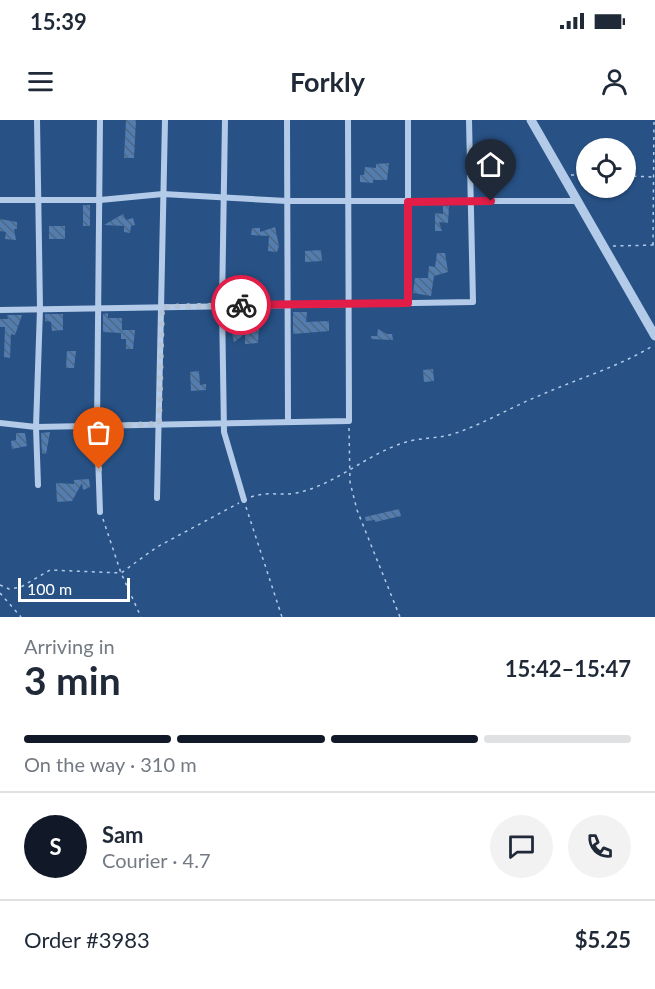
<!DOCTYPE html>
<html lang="en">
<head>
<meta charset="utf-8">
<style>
	:root { --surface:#fff; --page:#f2f2f3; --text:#1f2937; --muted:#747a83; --line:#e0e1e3; --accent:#111827 }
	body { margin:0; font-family:Lato,sans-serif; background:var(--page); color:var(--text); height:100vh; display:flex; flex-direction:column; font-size:22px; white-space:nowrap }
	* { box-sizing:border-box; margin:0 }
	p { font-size:20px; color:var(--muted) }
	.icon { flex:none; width:33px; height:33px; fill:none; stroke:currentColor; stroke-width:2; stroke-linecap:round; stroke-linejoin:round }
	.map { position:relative; height:497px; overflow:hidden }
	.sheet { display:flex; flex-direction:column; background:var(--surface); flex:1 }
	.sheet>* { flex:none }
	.buttons { position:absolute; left:576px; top:18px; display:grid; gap:12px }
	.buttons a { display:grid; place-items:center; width:60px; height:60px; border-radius:50%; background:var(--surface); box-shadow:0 2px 4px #0004; font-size:30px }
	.scale { position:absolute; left:18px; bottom:15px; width:112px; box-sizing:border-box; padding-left:6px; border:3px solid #fff; border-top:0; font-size:16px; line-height:21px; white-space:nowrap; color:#fff; -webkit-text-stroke:4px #285286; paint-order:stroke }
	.pin { position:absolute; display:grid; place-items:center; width:51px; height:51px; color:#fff; margin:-62px -26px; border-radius:50% 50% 50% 0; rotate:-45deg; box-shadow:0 0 6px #0007 }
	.pin .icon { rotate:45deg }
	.courier { position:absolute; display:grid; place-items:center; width:60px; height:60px; margin:-30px; border:4px solid #e11d48; border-radius:50%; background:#fff; color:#222; box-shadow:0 2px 8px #0007 }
	.overview em { font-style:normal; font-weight:700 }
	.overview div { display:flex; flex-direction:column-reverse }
	.overview { display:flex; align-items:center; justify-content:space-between; height:102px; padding:0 24px }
	h1 { font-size:39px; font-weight:700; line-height:45px }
	.bar { display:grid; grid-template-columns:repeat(4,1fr); gap:9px 6px; align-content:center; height:72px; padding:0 24px }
	.bar i { height:8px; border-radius:4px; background:var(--line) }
	.bar .selected { background:var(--accent) }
	.bar p { grid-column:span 4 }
	.line { display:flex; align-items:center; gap:15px; padding:0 24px; border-top:2px solid var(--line) }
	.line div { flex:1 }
	.round { display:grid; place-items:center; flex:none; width:63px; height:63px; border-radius:32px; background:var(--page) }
	.status { display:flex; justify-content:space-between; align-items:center; height:42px; padding:0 30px; background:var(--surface); direction:ltr }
	.status svg { height:16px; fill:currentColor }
	header { display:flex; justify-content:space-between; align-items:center; height:78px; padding:0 24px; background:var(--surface); font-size:27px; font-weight:700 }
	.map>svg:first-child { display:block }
</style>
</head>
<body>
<div class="status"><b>15:39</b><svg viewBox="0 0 49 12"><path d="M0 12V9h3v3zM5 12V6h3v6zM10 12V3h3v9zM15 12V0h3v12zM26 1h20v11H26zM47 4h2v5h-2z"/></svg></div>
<header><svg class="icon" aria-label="menu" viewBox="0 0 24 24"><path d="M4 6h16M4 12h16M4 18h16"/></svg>Forkly<svg class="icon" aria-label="person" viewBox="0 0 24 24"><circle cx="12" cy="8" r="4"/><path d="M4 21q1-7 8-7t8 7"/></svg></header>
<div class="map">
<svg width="655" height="497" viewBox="0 0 655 497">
	<defs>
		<pattern id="building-back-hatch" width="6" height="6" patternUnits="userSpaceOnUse" patternTransform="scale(1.5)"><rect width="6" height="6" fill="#547daf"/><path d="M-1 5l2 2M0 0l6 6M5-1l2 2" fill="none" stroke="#506782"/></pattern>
	</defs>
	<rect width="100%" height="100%" fill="#285286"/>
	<g fill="url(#building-back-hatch)">
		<path d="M126,0H136L134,38H124Z"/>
		<path d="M481,32H493V55H477V45H482Z"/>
		<path d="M389,43L387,60H373V63L360,62V55H364L365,47L376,48V44Z"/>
		<rect x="83" y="85" width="7" height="21"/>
		<path d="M443,86H449L448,103L439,102L442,111H435V93L443,94Z"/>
		<path d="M123,94L126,100L133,98L135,105L131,106L130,113L124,112V106L104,105Z"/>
		<path d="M0,99L17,102V109H14L16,120L5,119L6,112L0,111Z"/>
		<rect x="49" y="106" width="16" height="13"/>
		<path d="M275,107L279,126L277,132L268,131L269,116L251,115L252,108H260V112Z"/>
		<path d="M321,130L322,141L305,142V131Z"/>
		<path d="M437,133H445L448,152L434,156L431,176L413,173L415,158H428L429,146L435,147Z"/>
		<path d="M293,192H307L306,202L329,201V211L293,214Z"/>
		<path d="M108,193V198H122V210H135L133,229H126V219H121V213L103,212V194Z"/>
		<path d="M45,194H63V210L52,211L51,202L45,201Z"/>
		<path d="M247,194L251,197L250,205L259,206L258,223L245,224V214L234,222L232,213L245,211Z"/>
		<path d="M7,195H22L15,215L11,214L10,238L4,237L5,207H0V199H8Z"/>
		<path d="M378,209L387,214H392L393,220L371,219V216H377Z"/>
		<path d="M67,231H76L74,248H66Z"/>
		<path d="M433,249L434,261L424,262L423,250Z"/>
		<path d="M199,251L200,265L206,264V270L191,271L190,252Z"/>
		<path d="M50,312L46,334L42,333L41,313Z"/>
		<path d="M16,313H25L27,326L12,329L11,321L16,320Z"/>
		<path d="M89,359L90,367L83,370L82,363L72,381L57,382L56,363L74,364V360Z"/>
		<path d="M399,389L401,396L375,402V400L366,401L365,397Z"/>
	</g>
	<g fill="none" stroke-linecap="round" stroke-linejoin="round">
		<g stroke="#b3cbe8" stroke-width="1.5" stroke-dasharray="3 4.5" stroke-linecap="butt">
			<path d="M571,55H586"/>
			<path d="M626,56L655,57"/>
			<path d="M653,125L654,0"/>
			<path d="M613,126L655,125"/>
			<path d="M349,308L350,362L357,390L400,497"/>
			<path d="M251,377C267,371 280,376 296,373C332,366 361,339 395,326C418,316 433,320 453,314C484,304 511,287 541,275C579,258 619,247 654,225"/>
			<path d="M246,387L282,497"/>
			<path d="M103,399L121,453L141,497"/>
			<path d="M0,465L9,469L21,467L50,450L121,453L157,427L239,383"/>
			<path d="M0,473L21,497"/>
		</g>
		<g stroke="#b3cbe8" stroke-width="6">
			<path d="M37,0L40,189L36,307L38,365"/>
			<path d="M225,0L222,185L224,312L244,380"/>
			<path d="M287,0L288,302"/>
			<path d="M0,80H100L163,74L287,81H577"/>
			<path d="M408,183V0"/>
			<path d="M0,190L473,182L469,0"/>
			<path d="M0,303L36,307L349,301L348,0"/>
			<path d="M157,378L165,0"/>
			<path d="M100,392L97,306L100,0"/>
		</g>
		<path stroke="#b3cbe8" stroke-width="9" d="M531,0L655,216"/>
	</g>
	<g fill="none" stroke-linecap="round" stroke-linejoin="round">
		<path stroke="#b4c2d5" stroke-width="6" stroke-dasharray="0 10.8" d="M99,349L97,306L159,304L162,187L241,185"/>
		<path stroke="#e11d48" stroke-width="8" d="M241,185L408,183V82L491,81"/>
	</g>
</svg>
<div class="buttons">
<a><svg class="icon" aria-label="locate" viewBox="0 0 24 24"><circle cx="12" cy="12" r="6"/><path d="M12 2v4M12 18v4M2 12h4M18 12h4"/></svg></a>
</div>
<div class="scale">100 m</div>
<div class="pin" style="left:99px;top:349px;background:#ea580c"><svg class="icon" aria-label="bag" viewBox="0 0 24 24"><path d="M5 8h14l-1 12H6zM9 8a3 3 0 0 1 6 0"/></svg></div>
<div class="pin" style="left:491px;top:81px;background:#1f2937"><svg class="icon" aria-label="home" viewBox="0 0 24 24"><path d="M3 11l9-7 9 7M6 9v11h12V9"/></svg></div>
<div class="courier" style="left:241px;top:185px"><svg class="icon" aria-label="bike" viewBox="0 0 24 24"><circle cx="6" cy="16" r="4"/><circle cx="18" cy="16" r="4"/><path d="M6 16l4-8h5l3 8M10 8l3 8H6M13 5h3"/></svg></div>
</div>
<section class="sheet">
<div class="overview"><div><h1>3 min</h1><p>Arriving in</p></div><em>15:42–15:47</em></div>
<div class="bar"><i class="selected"></i><i class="selected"></i><i class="selected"></i><i></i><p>On the way · 310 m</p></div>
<div class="line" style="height:108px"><b class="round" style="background:var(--accent);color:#fff">S</b><div><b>Sam</b><p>Courier · 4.7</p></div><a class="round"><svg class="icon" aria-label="chat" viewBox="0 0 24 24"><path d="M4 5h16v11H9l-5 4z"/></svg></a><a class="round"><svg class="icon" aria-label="phone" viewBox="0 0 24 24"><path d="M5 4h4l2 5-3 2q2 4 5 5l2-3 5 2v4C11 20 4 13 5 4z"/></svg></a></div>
<div class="line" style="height:78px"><div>Order #3983</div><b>$5.25</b></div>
</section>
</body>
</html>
